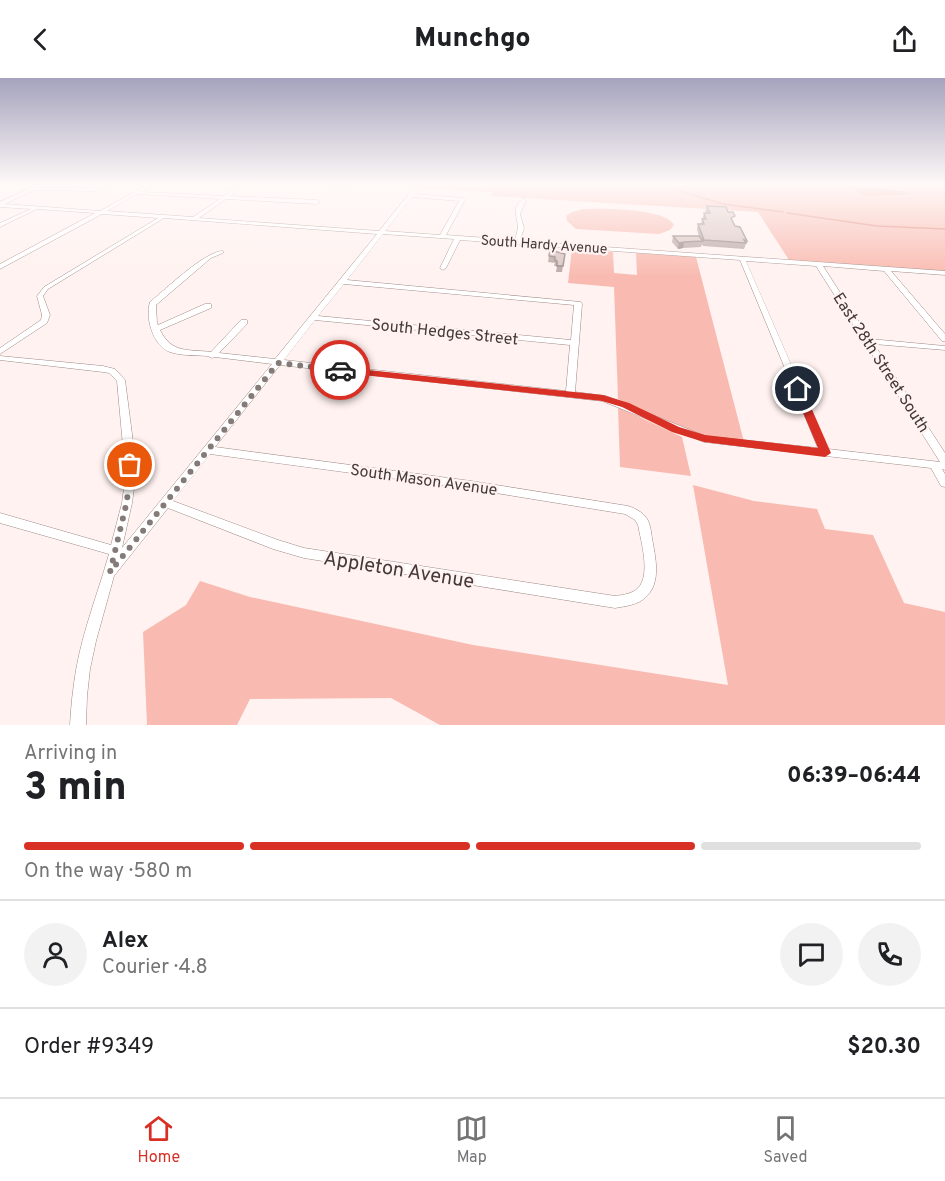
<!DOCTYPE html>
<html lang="en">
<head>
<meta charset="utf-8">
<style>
	:root { --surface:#fff; --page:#f2f2f2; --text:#202124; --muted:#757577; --line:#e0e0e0; --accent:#d93025 }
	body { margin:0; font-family:Overpass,sans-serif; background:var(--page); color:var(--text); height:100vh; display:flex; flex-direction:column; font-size:22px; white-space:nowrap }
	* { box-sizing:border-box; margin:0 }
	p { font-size:20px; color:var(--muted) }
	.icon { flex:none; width:33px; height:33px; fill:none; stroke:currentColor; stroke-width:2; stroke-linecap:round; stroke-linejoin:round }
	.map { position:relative; height:647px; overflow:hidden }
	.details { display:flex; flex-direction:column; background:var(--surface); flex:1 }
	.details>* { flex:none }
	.pin { position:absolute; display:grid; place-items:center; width:51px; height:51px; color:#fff; margin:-26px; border:3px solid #fff; border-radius:50%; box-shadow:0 2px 6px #0007 }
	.courier { position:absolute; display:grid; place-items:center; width:60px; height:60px; margin:-30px; border:4px solid #d93025; border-radius:50%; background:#fff; color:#222; box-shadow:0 2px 8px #0007 }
	.headline em { font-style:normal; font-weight:800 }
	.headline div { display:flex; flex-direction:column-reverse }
	.headline { display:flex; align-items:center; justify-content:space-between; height:102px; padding:0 24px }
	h1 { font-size:39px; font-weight:800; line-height:45px }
	.bar { display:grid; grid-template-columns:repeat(4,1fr); gap:9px 6px; align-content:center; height:72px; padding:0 24px }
	.bar i { height:8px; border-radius:4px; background:var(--line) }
	.bar .selected { background:var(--accent) }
	.bar p { grid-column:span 4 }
	.line { display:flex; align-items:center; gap:15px; padding:0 24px; border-top:2px solid var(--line) }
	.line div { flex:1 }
	.round { display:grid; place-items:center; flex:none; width:63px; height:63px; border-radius:32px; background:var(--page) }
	header { display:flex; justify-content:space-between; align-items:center; height:78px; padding:0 24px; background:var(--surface); font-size:27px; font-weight:800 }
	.tabs { display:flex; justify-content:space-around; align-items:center; height:84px; border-top:2px solid var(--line); background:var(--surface); font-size:16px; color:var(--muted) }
	.tabs a { display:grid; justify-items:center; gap:3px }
	.tabs .selected { color:var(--accent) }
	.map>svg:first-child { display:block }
</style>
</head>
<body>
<header><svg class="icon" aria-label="back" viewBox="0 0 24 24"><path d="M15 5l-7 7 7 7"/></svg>Munchgo<svg class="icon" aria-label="share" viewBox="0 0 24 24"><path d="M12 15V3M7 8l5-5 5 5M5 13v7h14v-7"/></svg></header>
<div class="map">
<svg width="945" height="647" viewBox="0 0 945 647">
	<rect width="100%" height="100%" fill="#fff2f0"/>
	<g fill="#f9bbb1">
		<path d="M423,107H945V194L789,182L758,134L491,118L492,114L422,110Z"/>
		<path d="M583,131C602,130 666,130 674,147L670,152L659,156L576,151L567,143L566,138L572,134Z"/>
		<path d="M572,171L613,174L614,195L637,197L636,175L696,179L744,364L706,358L678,349L618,321L614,209L568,205Z"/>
		<path d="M618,329L682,359L691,398L620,389Z"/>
		<path d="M693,407L754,423L817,431L825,451L873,457L904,525L945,534V647H440L391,620L250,621L237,647H147L143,554L186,527L200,503L250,519L473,567L728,607Z"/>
	</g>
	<path fill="#e2897c" d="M842,107L875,109L916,116L867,118Z"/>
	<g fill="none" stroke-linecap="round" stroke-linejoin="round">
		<g stroke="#e2897c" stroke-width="1.5">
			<path d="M674,111L723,126L783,134"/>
			<path d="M787,135L877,148L945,151"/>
		</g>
		<g stroke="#9d8a86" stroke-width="1">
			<g id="minor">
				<path d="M37,107H42L40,110H93L104,109L106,110L97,113L34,112L5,126L100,133L147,107H153L142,114L224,118L239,107H245L230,118L317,122L320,124L317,126L226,121L199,140L379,153L416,107H421L415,116L462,120L465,122L446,157L515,162C516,157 518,152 518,148C516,135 512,131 523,120L526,122L520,136L524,150L520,163L945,193V197L891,193L945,256V263H942L884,193L823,188L870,261L945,268V272L874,266L945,375V392L942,391L945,396V409L941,408L931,390L704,364L602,323L280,287L215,369L471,403L628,428C637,431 646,436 649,445C651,450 651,455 652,460C655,478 662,504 646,519C638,527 626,528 615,530L304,480L273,471L168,430L114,498L96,563L90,591L87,618L86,647H70C71,628 73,610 76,592C83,552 98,515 109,476L0,445V435L111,467L122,425L124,410V379L117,303L109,295L103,294L0,282V278L103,288L115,291L125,302L133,364L134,410L132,425L122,470L272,286L215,279L212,280L208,278C197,277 181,278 170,274C153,268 145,240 150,224C166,211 205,173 223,173V175L211,180L156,227L157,245L158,247L205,226H211V230L160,252C172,276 188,271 211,274L241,242H247V246L219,275L275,281L377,156L164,140L48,211L43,218L50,237L47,245L0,276V270L41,242L42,237L37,218L44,209L158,140L102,136L0,191V186L95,135L37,131L0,149V145L31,131L0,129V124ZM137,116H138L220,121L193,139L107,133ZM412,119L459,123L440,157L385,153ZM383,156L454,161L440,190L443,192L446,190L460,162L740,182L818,370L705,358L606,318L575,314L582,226L581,224L347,202ZM746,183L816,188L940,384L828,371ZM344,206L574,227L571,262L318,238ZM315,242L570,267L566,313L284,282ZM210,376L471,411L625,436L635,442L638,447C641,463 651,497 638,510C632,516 623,517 615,518L304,470L278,462L173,423Z"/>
				<path d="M326,107H345L348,109L346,110Z"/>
			</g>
		</g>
		<use href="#minor" fill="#fff" fill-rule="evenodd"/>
	</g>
	<g fill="#bbaaa8">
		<path d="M707,128L733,143L732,144L735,148L747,163L744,171L703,168L702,166L701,169L683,170L678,171L672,164L673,158L699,159L697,151L698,146H701L704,135H706L705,133Z"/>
		<path d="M550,172L565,176L562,194H556L557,188H554L555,185L548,184Z"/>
	</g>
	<path fill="#998b88" d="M684,164L683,170L678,171L679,165Z"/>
	<g fill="#dac6c3" stroke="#998b88" stroke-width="1.5">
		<path d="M707,128L726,129L728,134H733L735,138L731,140L735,148L740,149L747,163L744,162L746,165L704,162L698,146H704L702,141H706L704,135H710Z"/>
		<path d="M673,158H699L703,163L684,164L679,165Z"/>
		<path d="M550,172L565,176L563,188H557V183L555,182V179L549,178Z"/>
	</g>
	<linearGradient id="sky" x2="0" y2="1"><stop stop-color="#a5a3bd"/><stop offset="0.54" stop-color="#fff9f8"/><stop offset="1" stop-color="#fff9f8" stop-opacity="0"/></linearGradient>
	<rect width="945" height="198" fill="url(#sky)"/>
	<path fill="#d93025" d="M340,289L603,317L629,325L679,349L705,357L818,370L793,311L798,308L803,311L831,375L825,379L704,364L672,354L622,329L602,323L336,294V290Z"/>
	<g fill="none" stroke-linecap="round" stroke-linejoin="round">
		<path stroke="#847a78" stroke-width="6" stroke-dasharray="0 10.8" d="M130,387L127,423L110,494L278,285L340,292"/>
	</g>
	<g text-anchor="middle" stroke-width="4.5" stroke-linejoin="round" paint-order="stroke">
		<g font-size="14" fill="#423938" stroke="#fff2f0">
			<text transform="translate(544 166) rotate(4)" y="5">South Hardy Avenue</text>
		</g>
		<g font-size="16" fill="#423938" stroke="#fff2f0">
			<text transform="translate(445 253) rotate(6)" y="6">South Hedges Street</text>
			<text transform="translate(882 284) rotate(57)" y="6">East 28th Street South</text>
			<text transform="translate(424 401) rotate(8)" y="6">South Mason Avenue</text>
		</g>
		<g font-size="20" fill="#423938" stroke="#fff2f0">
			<text transform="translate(399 491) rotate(9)" y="7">Appleton Avenue</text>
		</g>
	</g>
</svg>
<div class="pin" style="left:130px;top:387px;background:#ea580c"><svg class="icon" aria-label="bag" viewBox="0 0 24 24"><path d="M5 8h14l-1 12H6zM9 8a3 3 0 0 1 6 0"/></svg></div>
<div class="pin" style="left:798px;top:311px;background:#1f2937"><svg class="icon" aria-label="home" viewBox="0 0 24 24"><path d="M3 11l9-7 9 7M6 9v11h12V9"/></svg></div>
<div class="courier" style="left:340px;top:292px"><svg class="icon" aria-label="car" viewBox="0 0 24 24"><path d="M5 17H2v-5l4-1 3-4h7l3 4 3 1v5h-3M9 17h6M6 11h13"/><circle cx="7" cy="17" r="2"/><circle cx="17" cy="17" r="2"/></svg></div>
</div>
<section class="details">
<div class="headline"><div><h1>3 min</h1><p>Arriving in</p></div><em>06:39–06:44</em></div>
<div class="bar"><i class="selected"></i><i class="selected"></i><i class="selected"></i><i></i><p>On the way · 580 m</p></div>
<div class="line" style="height:108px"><a class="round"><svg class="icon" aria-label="person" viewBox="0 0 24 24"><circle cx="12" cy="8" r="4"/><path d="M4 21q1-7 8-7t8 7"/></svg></a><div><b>Alex</b><p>Courier · 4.8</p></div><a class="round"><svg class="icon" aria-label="chat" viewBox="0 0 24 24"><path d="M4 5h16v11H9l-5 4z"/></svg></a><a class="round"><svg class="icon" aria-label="phone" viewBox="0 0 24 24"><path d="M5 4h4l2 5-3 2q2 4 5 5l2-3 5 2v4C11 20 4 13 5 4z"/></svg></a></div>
<div class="line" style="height:78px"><div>Order #9349</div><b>$20.30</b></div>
</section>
<nav class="tabs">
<a class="selected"><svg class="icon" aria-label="home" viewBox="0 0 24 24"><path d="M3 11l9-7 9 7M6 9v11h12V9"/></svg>Home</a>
<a><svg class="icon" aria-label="map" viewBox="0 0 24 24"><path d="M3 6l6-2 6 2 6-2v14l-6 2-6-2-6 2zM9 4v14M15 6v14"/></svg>Map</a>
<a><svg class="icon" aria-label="saved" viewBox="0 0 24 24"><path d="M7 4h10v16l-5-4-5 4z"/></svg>Saved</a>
</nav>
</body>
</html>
